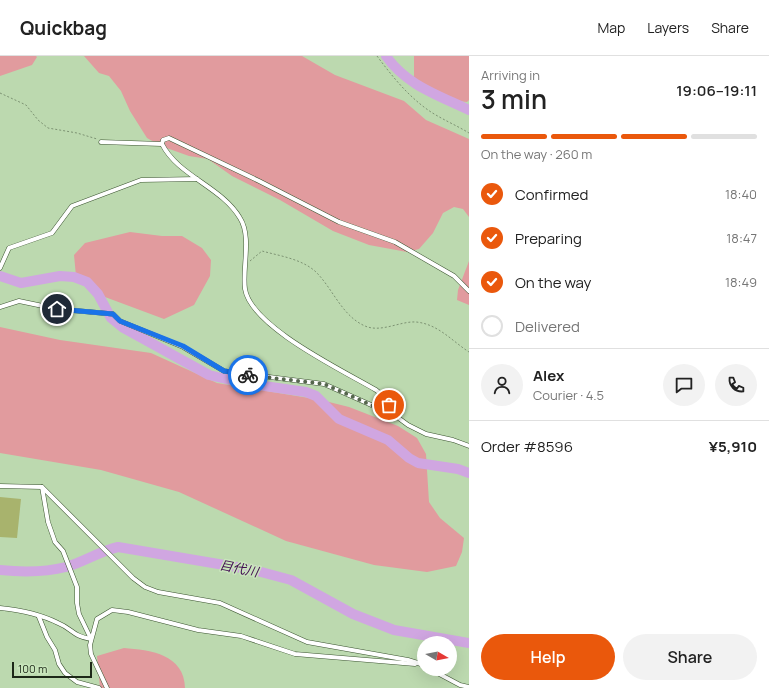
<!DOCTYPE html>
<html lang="en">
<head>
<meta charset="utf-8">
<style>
	:root { --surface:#fff; --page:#f2f2f2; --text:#222; --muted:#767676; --line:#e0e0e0; --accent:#ea580c }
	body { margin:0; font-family:Manrope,"Noto Sans JP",sans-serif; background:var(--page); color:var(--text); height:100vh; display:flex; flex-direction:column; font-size:15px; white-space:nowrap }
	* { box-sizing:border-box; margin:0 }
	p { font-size:13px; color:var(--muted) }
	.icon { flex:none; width:22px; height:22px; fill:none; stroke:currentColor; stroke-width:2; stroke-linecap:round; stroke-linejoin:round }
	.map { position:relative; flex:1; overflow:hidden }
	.side { display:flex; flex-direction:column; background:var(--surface); width:300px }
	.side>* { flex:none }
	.needle { width:26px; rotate:99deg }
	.buttons { position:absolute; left:417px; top:580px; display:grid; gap:8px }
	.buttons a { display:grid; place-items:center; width:40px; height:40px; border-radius:50%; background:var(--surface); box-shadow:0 4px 16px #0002; font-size:20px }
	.scale { position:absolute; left:12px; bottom:10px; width:80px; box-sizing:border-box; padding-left:4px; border:2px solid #1d2818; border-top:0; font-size:11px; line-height:14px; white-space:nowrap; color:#1d2818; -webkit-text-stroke:3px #c9e6bc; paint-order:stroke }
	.pin { position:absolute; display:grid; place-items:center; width:34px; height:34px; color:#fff; margin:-17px; border:2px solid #fff; border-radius:50%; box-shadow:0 1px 4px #0007 }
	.courier { position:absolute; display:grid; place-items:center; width:40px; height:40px; margin:-20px; border:3px solid #1a73e8; border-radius:50%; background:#fff; color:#222; box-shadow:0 1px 5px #0007 }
	.overview em { font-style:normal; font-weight:600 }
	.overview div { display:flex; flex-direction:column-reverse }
	.overview { display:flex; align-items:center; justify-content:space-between; height:68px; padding:0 12px }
	h1 { font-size:26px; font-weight:600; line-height:30px }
	.bar { display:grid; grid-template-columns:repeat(4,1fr); gap:6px 4px; align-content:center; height:48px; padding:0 12px }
	.bar i { height:5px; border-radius:3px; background:var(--line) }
	.bar .active { background:var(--accent) }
	.bar p { grid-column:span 4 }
	.line { display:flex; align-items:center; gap:10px; padding:0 12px; border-top:1px solid var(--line) }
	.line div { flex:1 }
	.round { display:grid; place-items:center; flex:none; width:42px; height:42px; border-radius:21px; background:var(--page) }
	ol { padding:0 12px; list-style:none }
	li { display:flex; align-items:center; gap:12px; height:44px }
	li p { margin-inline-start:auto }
	li .icon { padding:4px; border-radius:50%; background:var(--accent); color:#fff; stroke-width:4 }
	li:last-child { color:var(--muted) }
	li i { width:22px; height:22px; border:2px solid var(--line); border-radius:50% }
	.primary-button { display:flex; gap:8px; margin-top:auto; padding:8px 12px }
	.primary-button a { flex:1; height:46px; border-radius:24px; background:var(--accent); color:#fff; font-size:16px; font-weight:600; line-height:46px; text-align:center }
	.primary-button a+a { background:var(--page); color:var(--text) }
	header { display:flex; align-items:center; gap:24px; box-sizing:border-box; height:56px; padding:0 20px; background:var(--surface); border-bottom:1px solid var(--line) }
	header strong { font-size:19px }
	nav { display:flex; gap:22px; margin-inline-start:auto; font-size:14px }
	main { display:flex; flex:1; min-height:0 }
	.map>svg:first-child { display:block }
</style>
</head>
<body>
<header>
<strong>Quickbag</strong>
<nav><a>Map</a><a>Layers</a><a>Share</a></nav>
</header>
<main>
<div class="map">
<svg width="469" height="632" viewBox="0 0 469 632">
	<rect width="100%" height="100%" fill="#bcd9af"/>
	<g fill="#e19b9e">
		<path d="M0,0H36L37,1L32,9L0,20Z"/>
		<path d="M84,0H302L335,19L404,45L426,64L469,83V161L463,153L454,151L443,157L433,177L419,193L407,196L369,189L333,175L280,144L232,120L208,103L189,100L161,90L147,82L130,55L121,35L109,20L99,17Z"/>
		<path d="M414,0H469V44L467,46C443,44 430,38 414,21Z"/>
		<path d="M130,176L162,180H182L202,192L211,204L210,220L194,249L164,263L105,241L76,220L74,199L85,187Z"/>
		<path d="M469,205V249L457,244L458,234Z"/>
		<path d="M0,271L60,284L151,297L217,327L321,344L349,351L398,370L417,382L426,398L429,446L440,462L464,482L462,496L456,510L427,516L374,509L286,485L179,436L101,414L0,397Z"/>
		<path d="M124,592C150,594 184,598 185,632H100L97,600Z"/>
	</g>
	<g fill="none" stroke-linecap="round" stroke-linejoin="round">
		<g stroke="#d0a6e1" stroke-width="10">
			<path d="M386,0C406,29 438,39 469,54"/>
			<path d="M0,220L21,227L60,220L74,221L87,226L98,238L111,262L122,271L209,319L243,327L306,336L316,340L339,363L388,384L409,402L418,407L458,413L469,417"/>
			<path d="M0,514C20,516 46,516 66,511C84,506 100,495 118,491L254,514L291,524L353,558L394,574L469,587"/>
		</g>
	</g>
	<path fill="#a8b36d" d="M0,441L21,443L17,482L0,481Z"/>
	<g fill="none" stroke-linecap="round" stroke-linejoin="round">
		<g stroke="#3b5430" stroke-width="5">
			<g id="street">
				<path d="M101,86L162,88"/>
				<path d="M162,88C178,120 222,131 240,162C252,181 242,212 245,233C251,271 344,315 376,334L387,343L389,355"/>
				<path d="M162,88L163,84L169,82L259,125L339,166L395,186L454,220L469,235"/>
				<path d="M0,212L9,192L52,177L72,150L141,124L197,123"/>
				<path d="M0,251L19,245L57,253L113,258L120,265L183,291L224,315L324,328L378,352L389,355L408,369L426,378L453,384L469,390"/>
				<path d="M0,430L42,431L133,522L145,531L158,536L220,547L307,586L408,604L424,609"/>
				<path d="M42,431L48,466L55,486L63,495L77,531V547L79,558L91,583"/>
				<path d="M0,552C20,554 40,558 58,567C73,573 72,580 91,583"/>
				<path d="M39,561L47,581L55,594L59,608L65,617L77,626L99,632"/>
				<path d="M430,613L460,629L469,631"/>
				<path d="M107,632L91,598L90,589L97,563L112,554L128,556L198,574L241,580L295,598L415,608"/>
			</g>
		</g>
		<g stroke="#7c9272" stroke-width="1" stroke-dasharray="2 2" stroke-linecap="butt">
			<path d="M377,0C392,20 407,39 428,54C441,63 456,69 469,77"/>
			<path d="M0,37L26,49L38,64L48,72L77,77L97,83"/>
			<path d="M250,205L262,195C280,200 302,203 316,216C333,233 342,260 365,270C381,277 400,265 416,266C438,268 452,285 469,296"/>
		</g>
		<use href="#street" stroke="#fff" stroke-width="4"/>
	</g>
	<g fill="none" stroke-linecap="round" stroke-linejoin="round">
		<path stroke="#55664d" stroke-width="4" stroke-dasharray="0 7.2" d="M248,319L324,328L378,352L390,355L389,349"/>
		<path stroke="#1a73e8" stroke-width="5" d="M57,253L113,258L120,265L183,290L224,315L248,319"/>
	</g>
	<g text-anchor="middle" stroke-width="3" stroke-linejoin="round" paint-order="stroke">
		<g font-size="13" font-style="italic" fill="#420c53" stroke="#c9e6bc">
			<text transform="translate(239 512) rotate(11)" y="5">目代川</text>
		</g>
	</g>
</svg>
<div class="buttons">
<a><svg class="needle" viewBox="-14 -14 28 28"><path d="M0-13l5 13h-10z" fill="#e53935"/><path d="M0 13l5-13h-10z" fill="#767676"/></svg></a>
</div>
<div class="scale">100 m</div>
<div class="pin" style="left:389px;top:349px;background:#ea580c"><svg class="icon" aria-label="bag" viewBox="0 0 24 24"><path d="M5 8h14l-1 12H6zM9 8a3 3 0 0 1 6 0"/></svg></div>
<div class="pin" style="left:57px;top:253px;background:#1f2937"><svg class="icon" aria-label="home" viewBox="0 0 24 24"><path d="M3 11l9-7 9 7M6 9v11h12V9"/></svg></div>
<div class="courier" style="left:248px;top:319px"><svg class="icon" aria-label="bike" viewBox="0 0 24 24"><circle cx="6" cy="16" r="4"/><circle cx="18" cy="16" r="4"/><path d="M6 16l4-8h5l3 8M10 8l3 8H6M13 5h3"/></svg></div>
</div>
<section class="side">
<div class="overview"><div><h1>3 min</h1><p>Arriving in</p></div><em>19:06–19:11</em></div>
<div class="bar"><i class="active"></i><i class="active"></i><i class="active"></i><i></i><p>On the way · 260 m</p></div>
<ol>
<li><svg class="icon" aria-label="check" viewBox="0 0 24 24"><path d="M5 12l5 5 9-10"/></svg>Confirmed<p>18:40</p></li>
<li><svg class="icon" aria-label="check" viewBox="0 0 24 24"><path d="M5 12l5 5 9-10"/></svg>Preparing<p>18:47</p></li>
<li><svg class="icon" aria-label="check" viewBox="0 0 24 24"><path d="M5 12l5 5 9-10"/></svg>On the way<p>18:49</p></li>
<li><i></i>Delivered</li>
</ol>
<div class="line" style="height:72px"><a class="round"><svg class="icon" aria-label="person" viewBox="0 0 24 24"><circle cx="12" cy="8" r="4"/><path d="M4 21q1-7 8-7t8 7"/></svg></a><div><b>Alex</b><p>Courier · 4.5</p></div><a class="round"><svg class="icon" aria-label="chat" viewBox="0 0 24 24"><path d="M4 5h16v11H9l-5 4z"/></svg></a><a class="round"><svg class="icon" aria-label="phone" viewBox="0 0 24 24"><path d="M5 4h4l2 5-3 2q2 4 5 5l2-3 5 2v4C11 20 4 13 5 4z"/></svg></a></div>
<div class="line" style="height:52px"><div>Order #8596</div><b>¥5,910</b></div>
<div class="primary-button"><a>Help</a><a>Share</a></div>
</section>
</main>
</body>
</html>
